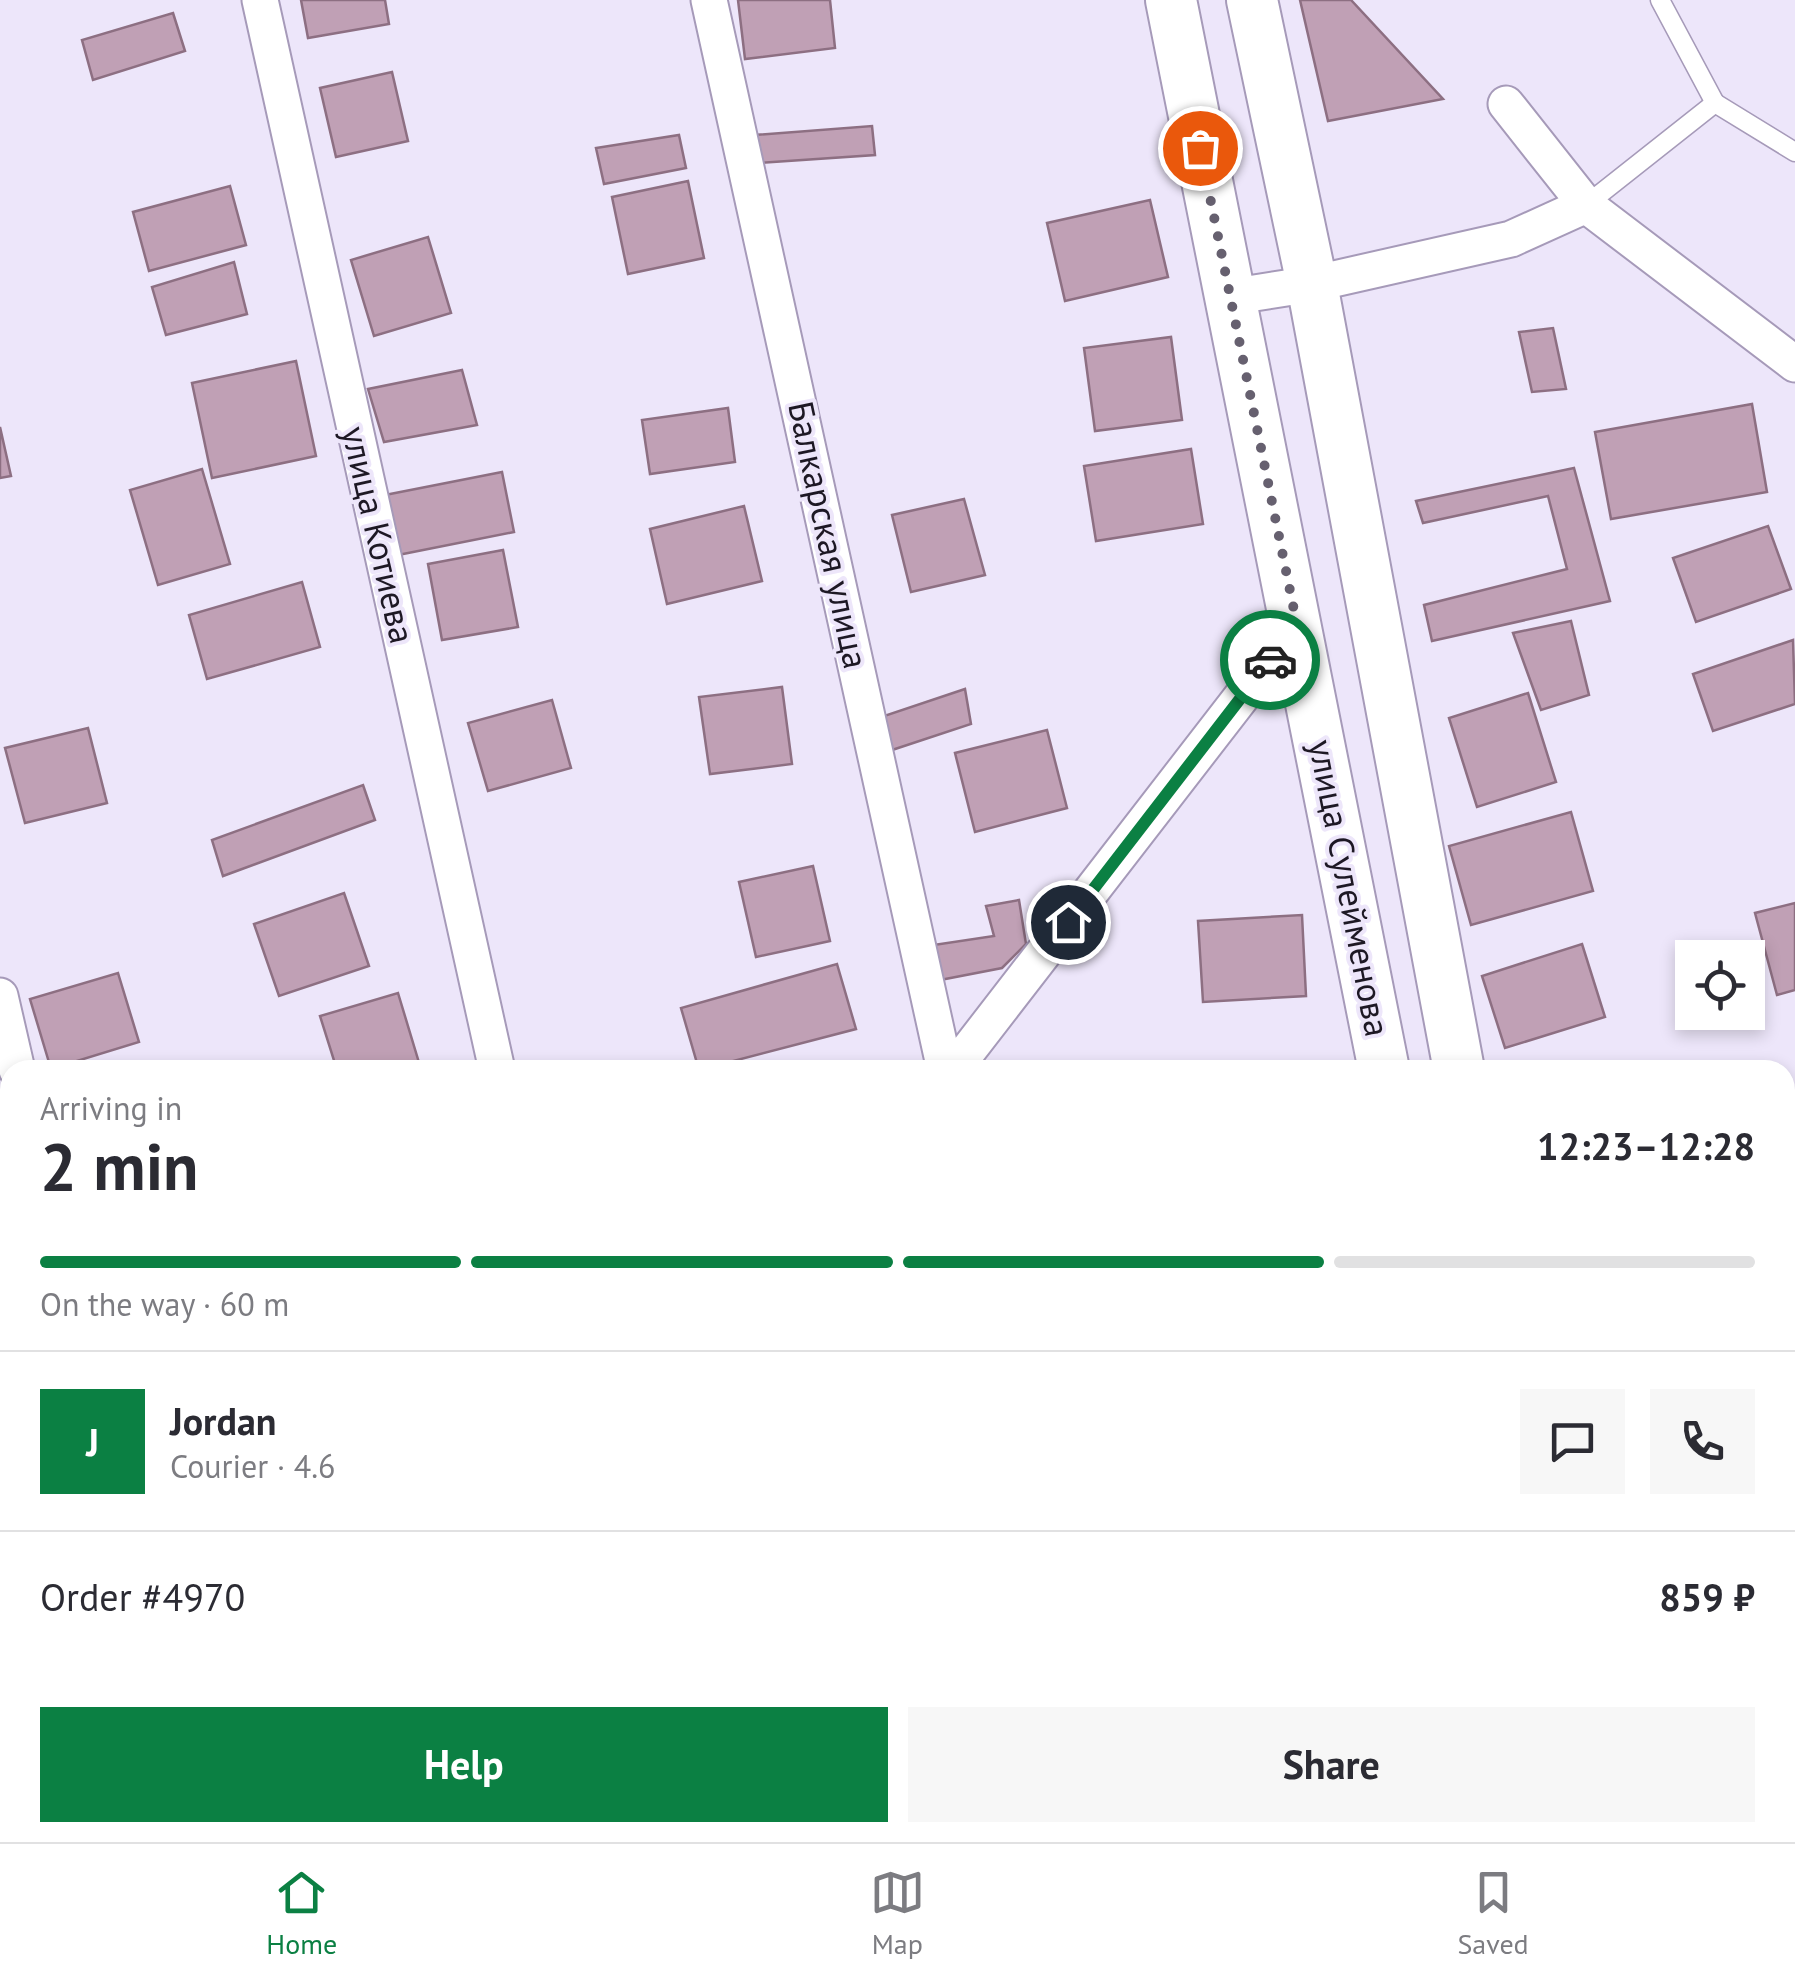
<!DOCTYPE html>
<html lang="en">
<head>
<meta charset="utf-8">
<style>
	:root { --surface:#fff; --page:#f7f7f7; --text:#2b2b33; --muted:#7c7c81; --line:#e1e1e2; --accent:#0b8043 }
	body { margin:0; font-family:"PT Sans",sans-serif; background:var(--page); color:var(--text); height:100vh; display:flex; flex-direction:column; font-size:38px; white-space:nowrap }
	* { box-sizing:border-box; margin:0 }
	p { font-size:32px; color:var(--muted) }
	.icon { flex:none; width:55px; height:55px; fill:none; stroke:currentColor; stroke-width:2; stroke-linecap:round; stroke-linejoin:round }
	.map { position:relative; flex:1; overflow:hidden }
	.panel { position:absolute; left:0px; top:1060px; width:1795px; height:782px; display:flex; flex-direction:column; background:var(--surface); border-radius:30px 30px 0 0; box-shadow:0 5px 15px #0003 }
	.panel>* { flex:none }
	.controls { position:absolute; left:1675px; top:940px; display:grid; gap:20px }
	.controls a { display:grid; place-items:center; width:90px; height:90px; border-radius:0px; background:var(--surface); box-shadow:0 5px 15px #0003; font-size:50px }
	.pin { position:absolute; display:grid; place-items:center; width:85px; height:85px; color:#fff; margin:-42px; border:5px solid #fff; border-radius:50%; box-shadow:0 2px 10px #0007 }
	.courier { position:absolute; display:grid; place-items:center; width:100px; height:100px; margin:-50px; border:8px solid #0b8043; border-radius:50%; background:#fff; color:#222; box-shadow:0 2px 12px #0007 }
	.summary em { font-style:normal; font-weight:700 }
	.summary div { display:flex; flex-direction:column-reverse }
	.summary { display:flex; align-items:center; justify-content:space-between; height:170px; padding:0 40px }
	h1 { font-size:65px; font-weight:700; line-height:75px }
	.bar { display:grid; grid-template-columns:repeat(4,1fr); gap:15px 10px; align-content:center; height:120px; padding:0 40px }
	.bar i { height:12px; border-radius:8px; background:var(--line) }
	.bar .active { background:var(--accent) }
	.bar p { grid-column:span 4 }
	.line { display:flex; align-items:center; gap:25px; padding:0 40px; border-top:2px solid var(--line) }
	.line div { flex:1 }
	.round { display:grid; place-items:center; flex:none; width:105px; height:105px; border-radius:0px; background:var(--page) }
	.button { display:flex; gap:20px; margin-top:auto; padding:20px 40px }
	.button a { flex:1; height:115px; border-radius:0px; background:var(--accent); color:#fff; font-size:40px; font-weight:700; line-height:115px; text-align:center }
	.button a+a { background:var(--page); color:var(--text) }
	.dock { display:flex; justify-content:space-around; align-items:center; height:140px; border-top:2px solid var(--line); background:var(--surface); font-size:28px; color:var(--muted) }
	.dock a { display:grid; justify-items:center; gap:5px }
	.dock .active { color:var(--accent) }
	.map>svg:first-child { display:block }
</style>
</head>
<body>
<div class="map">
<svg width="1795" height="1842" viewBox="0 0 1795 1842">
	<rect width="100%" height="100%" fill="#ede6fa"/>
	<g fill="#c0a0b5" stroke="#8d6f82" stroke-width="2.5">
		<path d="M301,0H385L389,24L308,38Z"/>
		<path d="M738,0H830L835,48L745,59Z"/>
		<path d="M1300,0H1351L1443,99L1328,121Z"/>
		<path d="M173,13L185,51L93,80L82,40Z"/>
		<path d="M392,72L408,141L336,157L320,88Z"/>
		<path d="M872,126L875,155L758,163L755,135Z"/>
		<path d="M679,135L686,168L604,184L596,148Z"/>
		<path d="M688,181L704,258L628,274L612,197Z"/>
		<path d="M230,186L246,245L149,271L133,212Z"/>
		<path d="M1150,200L1168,277L1065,301L1047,223Z"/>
		<path d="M428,237L451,313L374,336L351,260Z"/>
		<path d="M234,262L247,314L166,335L152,287Z"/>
		<path d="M1553,328L1566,389L1532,392L1519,332Z"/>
		<path d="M1171,337L1182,420L1095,431L1084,348Z"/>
		<path d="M296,361L316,456L212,478L192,383Z"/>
		<path d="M462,370L477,425L384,442L368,389Z"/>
		<path d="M1752,404L1767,492L1611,519L1595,432Z"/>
		<path d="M728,408L735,462L650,474L642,420Z"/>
		<path d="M0,427L11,476L0,478Z"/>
		<path d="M1191,449L1203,524L1096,541L1084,466Z"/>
		<path d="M1574,468L1610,601L1432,641L1424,605L1567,569L1548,496L1423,523L1416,501Z"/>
		<path d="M202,469L230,564L158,585L130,490Z"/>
		<path d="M502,472L514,532L398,555L385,495Z"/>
		<path d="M964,499L985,575L911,592L892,515Z"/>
		<path d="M744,506L762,581L667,604L650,529Z"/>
		<path d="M1768,526L1791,589L1696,622L1673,558Z"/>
		<path d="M503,550L518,627L442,640L428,564Z"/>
		<path d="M302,582L320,647L207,679L189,615Z"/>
		<path d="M1571,621L1589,695L1541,710L1513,633Z"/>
		<path d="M1793,640L1795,704L1713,731L1693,674Z"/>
		<path d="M782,687L792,764L710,774L699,697Z"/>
		<path d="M965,689L971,724L889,751L884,716Z"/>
		<path d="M1528,693L1556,782L1477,807L1449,718Z"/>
		<path d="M552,700L571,768L488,791L468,723Z"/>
		<path d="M88,728L107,803L25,823L5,748Z"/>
		<path d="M1047,730L1067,808L975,832L955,753Z"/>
		<path d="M363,785L375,820L223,876L212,840Z"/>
		<path d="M1571,812L1593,891L1471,925L1449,846Z"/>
		<path d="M813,866L830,941L756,957L739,882Z"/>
		<path d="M344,893L369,966L279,996L254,924Z"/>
		<path d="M1019,900L1026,944L1002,968L935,981L927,946L994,936L986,906Z"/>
		<path d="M1795,903V990L1777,995L1755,913Z"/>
		<path d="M1302,915L1306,996L1203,1002L1198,921Z"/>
		<path d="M1582,944L1605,1017L1505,1048L1482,976Z"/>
		<path d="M837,964L856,1029L699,1070L681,1008Z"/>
		<path d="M118,973L139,1042L51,1069L30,999Z"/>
		<path d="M398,993L420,1066L409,1070H337L320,1016Z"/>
		<path d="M1018,1062L1019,1070H964V1069Z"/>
		<path d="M10,1408V1506L0,1499V1422Z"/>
		<path d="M1795,1723V1808L1785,1810V1725Z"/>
		<path d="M20,1832H112L106,1842H14Z"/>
		<path d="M208,1832H282L276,1842H215L205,1836Z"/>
		<path d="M734,1832H795L796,1842H678Z"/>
		<path d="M964,1832H977L979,1842H906Z"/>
		<path d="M1334,1832H1477V1842L1333,1841Z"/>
	</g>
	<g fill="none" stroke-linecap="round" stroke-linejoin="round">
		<g stroke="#a69ab9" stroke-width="21">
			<g id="service">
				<path d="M1660,0L1715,103"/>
				<path d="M1586,205L1715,103L1795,152"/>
			</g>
		</g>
		<g stroke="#a69ab9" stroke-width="39">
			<g id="minor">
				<path d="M260,0L497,1070"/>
				<path d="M709,0L945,1070"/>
				<path d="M1506,104L1586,205L1795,364"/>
				<path d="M1229,297L1312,284L1511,239L1586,205"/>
				<path d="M0,996L17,1070"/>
				<path d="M953,1070L1297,625"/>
				<path d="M0,1120L10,1134"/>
				<path d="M386,1832L390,1842"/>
				<path d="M659,1832L660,1842"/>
				<path d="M1096,1832L1098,1842"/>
				<path d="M321,1842L328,1832"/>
			</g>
		</g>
		<g stroke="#a69ab9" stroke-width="54">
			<g id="secondary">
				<path d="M1171,0L1384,1070"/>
				<path d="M1252,0L1312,284L1459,1070"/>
				<path d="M1535,1832L1537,1842"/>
				<path d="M1608,1832L1610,1842"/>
			</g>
		</g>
		<use href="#service" stroke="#fff" stroke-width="18"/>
		<use href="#minor" stroke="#fff" stroke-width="35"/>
		<use href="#secondary" stroke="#fff" stroke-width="50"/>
	</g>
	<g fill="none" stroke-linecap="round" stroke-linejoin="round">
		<path stroke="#66606f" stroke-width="10" stroke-dasharray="0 18" d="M1200,148L1297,625L1270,660"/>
		<path stroke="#0b8043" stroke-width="12" d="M1068,922L1270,660"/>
	</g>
	<g text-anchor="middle" stroke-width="8" stroke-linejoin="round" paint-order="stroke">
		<g font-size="35" fill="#1d1824" stroke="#ede6fa">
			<text transform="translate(378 535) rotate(77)" y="12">улица Котиева</text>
			<text transform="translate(828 535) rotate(78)" y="12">Балкарская улица</text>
			<text transform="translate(1349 888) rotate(79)" y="12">улица Сулейменова</text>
		</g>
	</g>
</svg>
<div class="controls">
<a><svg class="icon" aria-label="locate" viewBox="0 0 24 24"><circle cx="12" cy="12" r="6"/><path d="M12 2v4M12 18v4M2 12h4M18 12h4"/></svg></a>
</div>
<div class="pin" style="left:1200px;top:148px;background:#ea580c"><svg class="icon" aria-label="bag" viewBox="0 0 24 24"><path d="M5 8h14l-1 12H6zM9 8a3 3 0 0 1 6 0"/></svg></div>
<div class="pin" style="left:1068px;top:922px;background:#1f2937"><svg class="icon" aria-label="home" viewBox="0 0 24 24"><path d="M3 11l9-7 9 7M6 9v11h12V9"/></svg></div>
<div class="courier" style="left:1270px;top:660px"><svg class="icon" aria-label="car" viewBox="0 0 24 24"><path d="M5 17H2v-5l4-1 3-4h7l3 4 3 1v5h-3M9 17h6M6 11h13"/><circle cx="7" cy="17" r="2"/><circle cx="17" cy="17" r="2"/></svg></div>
<section class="panel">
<div class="summary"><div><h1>2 min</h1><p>Arriving in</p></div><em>12:23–12:28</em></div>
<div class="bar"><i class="active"></i><i class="active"></i><i class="active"></i><i></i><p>On the way · 60 m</p></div>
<div class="line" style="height:180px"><b class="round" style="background:var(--accent);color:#fff">J</b><div><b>Jordan</b><p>Courier · 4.6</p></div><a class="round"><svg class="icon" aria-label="chat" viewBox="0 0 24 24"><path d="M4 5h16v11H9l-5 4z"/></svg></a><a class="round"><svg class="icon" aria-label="phone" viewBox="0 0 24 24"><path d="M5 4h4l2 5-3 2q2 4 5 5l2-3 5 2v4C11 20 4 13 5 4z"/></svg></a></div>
<div class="line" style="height:130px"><div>Order #4970</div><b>859 ₽</b></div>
<div class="button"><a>Help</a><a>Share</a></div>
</section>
</div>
<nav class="dock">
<a class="active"><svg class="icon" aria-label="home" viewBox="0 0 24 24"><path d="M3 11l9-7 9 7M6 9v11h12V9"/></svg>Home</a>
<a><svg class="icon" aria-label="map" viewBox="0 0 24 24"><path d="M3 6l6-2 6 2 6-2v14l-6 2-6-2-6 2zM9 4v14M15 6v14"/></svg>Map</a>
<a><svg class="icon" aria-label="saved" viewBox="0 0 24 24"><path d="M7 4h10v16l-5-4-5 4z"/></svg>Saved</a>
</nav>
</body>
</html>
